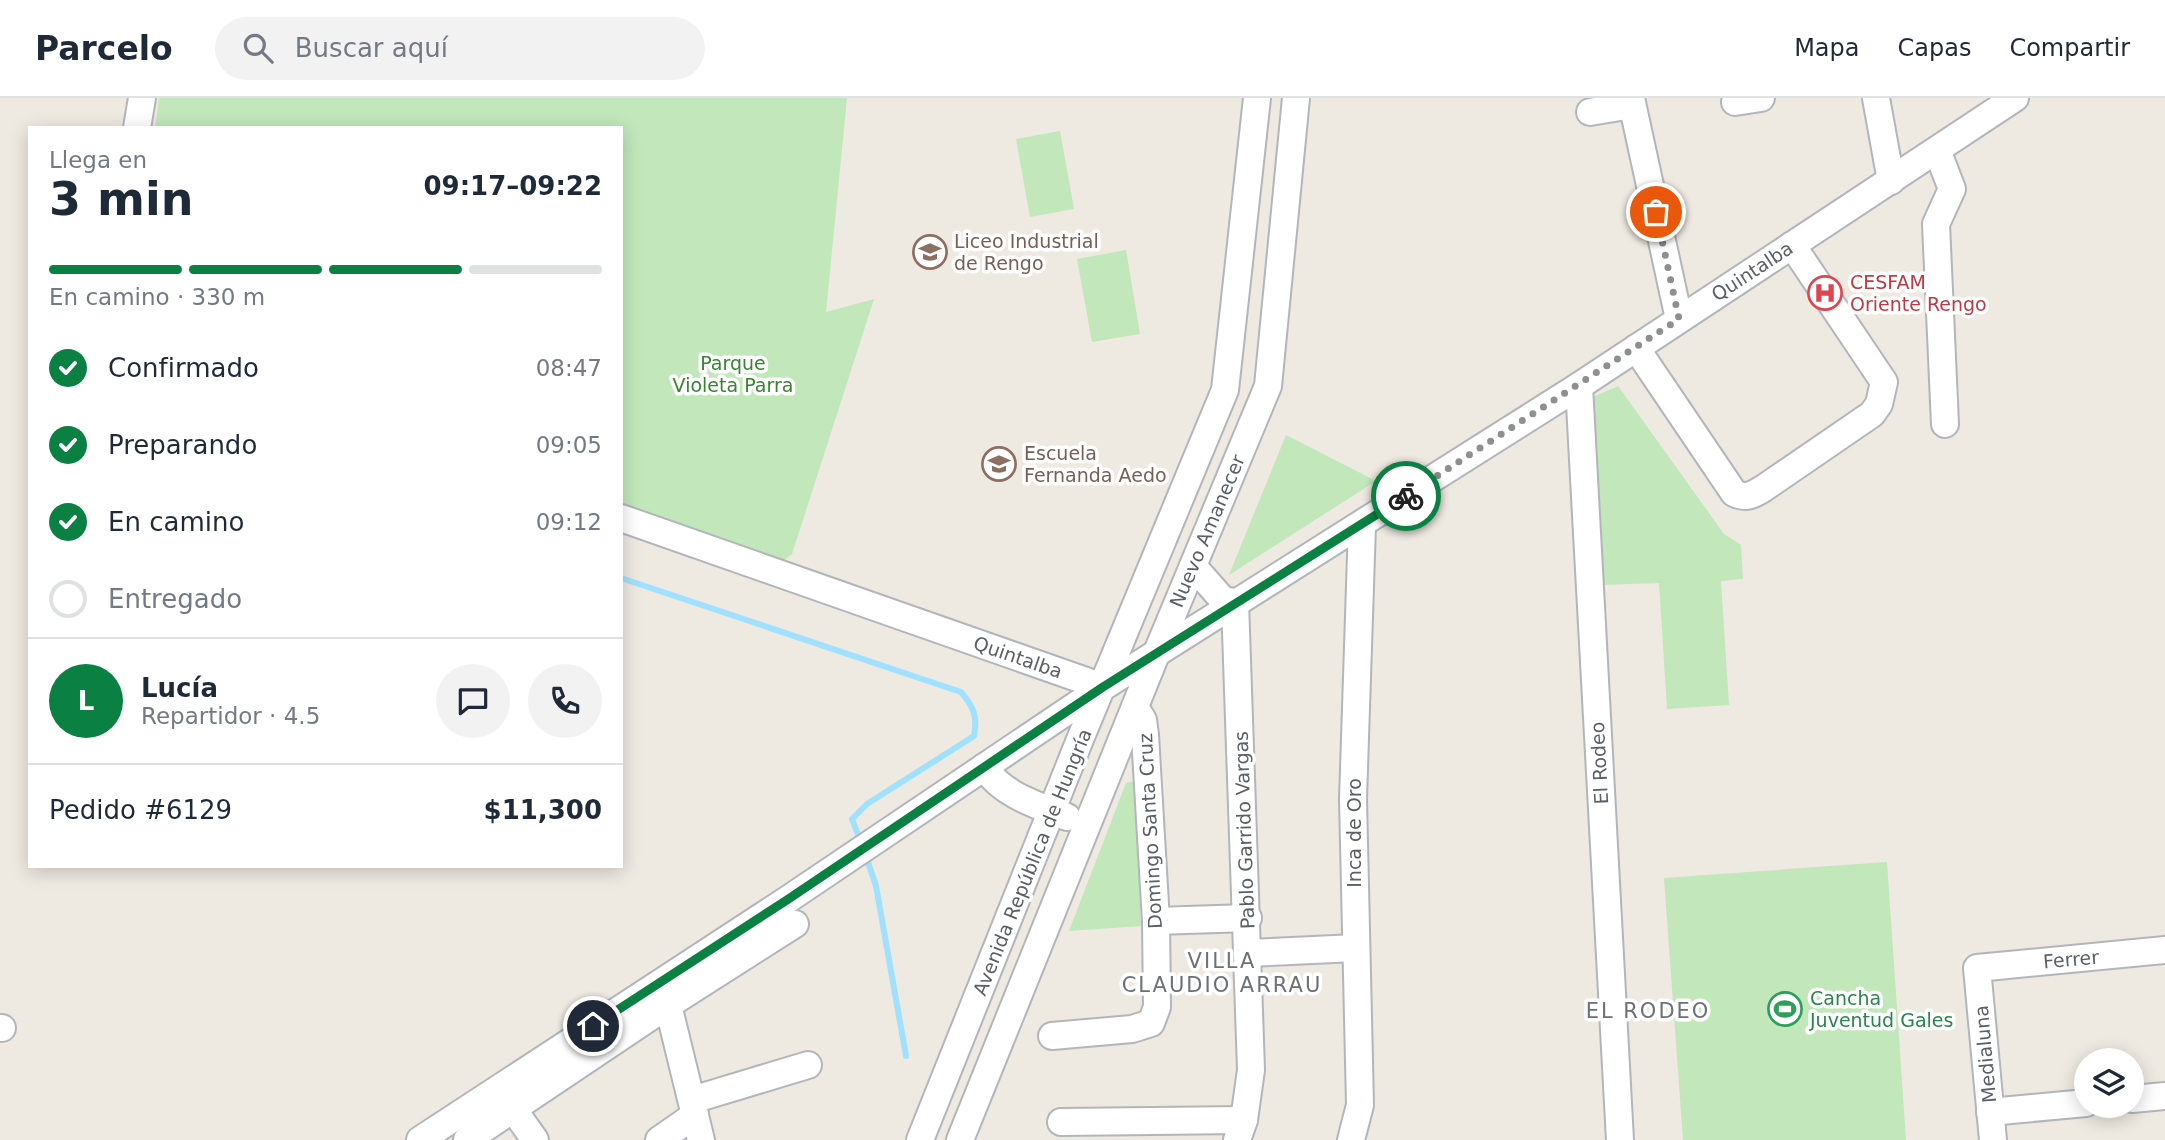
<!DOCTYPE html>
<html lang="es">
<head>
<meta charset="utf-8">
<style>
	:root { --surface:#fff; --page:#f2f2f3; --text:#1f2937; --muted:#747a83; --line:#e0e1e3; --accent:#0b8043 }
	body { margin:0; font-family:"DejaVu Sans",sans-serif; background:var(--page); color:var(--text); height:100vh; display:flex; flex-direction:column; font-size:26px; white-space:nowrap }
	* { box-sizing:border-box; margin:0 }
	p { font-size:23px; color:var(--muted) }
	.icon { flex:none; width:38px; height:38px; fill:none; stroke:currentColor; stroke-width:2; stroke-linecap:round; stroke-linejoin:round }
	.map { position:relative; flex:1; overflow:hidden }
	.sheet { position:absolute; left:28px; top:28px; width:595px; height:742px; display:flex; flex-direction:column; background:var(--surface); border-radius:0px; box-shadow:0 4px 18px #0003 }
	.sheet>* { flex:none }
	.tools { position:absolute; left:2074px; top:950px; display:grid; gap:14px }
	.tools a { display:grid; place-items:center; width:70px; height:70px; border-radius:50%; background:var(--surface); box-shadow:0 4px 18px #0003; font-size:35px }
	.pin { position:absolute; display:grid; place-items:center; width:60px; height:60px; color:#fff; margin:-30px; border:4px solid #fff; border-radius:50%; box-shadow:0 2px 7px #0007 }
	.courier { position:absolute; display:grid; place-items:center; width:70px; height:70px; margin:-35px; border:5px solid #0b8043; border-radius:50%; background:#fff; color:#222; box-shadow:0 2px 9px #0007 }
	.summary em { font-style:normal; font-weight:800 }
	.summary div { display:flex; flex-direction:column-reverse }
	.summary { display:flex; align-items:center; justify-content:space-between; height:119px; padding:0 21px }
	h1 { font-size:46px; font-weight:800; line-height:52px }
	.bar { display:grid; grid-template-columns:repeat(4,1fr); gap:10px 7px; align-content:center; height:84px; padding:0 21px }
	.bar i { height:9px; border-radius:5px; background:var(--line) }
	.bar .on { background:var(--accent) }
	.bar p { grid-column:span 4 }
	.line { display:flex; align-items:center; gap:18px; padding:0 21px; border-top:2px solid var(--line) }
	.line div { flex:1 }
	.round { display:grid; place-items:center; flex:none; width:74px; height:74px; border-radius:37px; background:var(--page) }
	ol { padding:0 21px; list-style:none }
	li { display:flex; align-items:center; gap:21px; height:77px }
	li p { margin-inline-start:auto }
	li .icon { padding:7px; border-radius:50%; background:var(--accent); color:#fff; stroke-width:4 }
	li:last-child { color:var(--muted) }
	li i { width:38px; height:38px; border:4px solid var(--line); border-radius:50% }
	header { display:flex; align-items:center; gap:42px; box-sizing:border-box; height:98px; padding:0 35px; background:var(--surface); border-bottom:2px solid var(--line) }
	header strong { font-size:33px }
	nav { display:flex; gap:38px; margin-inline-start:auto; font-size:24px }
	.search { width:490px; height:63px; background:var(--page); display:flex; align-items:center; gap:18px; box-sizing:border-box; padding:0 24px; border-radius:38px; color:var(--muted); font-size:26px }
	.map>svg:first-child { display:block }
</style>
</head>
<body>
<header>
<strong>Parcelo</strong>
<div class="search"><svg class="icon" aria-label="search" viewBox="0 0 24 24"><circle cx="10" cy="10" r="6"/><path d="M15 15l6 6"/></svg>Buscar aquí</div>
<nav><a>Mapa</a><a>Capas</a><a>Compartir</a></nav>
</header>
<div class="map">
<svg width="2165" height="1042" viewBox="0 0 2165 1042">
	<rect width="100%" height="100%" fill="#eee9e1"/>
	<g fill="#c1e7bb">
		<path d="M159,0H847L826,214L874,201L792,456L781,465L621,413V30H155Z"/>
		<path d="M1060,33L1074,111L1030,119L1016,41Z"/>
		<path d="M1126,152L1140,236L1092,244L1077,161Z"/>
		<path d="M1618,288L1724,436L1741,447L1743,481L1721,483L1729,607L1667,611L1659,485L1600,487L1593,299Z"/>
		<path d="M1286,337L1376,383L1229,477Z"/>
		<path d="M1135,683L1141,828L1069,833L1126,685Z"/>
		<path d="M1887,764L1906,1042H1683L1664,780Z"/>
	</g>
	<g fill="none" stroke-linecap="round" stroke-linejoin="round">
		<g stroke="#a0e1ff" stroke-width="6">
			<path d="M621,480L961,594C973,608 978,618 974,638L867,706L852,721L861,744"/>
			<path d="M866,758L876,788L906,958"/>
		</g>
		<g stroke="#b2b6ba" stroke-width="30">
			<g id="minor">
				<path d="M1631,0L1679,221"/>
				<path d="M1876,0L1891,83"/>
				<path d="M1735,4L1761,0"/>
				<path d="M1590,14L1632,7"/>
				<path d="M137,30L142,0"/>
				<path d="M1937,52L1952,91L1936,126L1945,326"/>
				<path d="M1636,250L1734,395C1746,401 1753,397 1764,390L1872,316L1879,306L1884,284L1792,147"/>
				<path d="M1579,288L1620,1042"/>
				<path d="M621,420L1103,589"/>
				<path d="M1193,468L1223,502L1235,504L1251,972L1244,1022L1237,1042"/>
				<path d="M984,669C1002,697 1037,707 1067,719"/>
				<path d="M1156,823L1248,820"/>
				<path d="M1249,855L1356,850"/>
				<path d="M661,892L668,907L701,1042"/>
				<path d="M0,930H2"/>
				<path d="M1052,938L1132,931L1151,925L1157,909L1156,823L1145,637L1143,622L1135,609"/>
				<path d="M2132,1001L2165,998"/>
				<path d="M692,1002L808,967"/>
				<path d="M513,1011L535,1042"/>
				<path d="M1990,1014L2086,1005"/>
				<path d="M1061,1024L1244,1022"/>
				<path d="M420,1042L787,802L1103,589L1579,288L2015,0"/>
				<path d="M467,1042L668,907L795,826"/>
				<path d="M659,1042L695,1017"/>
				<path d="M920,1042L1081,639L1225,292L1257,0"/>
				<path d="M960,1042L1157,554L1268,288L1296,0"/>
				<path d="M1351,1042L1360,1007L1353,701L1362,427"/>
				<path d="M1993,1042L1977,870L2165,852"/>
			</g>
		</g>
		<use href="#minor" stroke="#fff" stroke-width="26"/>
	</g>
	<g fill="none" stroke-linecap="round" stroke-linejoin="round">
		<path stroke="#8e8f8f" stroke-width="7" stroke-dasharray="0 12.6" d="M1406,398L1679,221L1656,114"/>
		<path stroke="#0b8043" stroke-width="9" d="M593,928L787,802L1103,589L1406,398"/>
	</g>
	<defs>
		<g id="school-ring" transform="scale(1.75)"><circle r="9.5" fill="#fff" stroke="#8d6e63" stroke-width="1.5"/><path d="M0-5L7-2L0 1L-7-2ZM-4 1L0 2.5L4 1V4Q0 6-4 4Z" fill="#8d6e63"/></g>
		<g id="hospital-ring" transform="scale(1.75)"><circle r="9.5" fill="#fff" stroke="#e0444e" stroke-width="1.5"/><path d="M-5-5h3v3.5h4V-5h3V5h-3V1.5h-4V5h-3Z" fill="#e0444e"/></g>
		<g id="stadium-ring" transform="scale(1.75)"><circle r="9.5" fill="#fff" stroke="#2e9e5b" stroke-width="1.5"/><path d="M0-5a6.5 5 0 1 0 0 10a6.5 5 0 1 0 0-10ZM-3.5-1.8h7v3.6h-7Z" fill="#2e9e5b"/></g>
	</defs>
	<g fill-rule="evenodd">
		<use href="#school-ring" x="930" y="154"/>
		<use href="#hospital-ring" x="1825" y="195"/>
		<use href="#school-ring" x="999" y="366"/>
		<use href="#stadium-ring" x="1785" y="911"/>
	</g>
	<g text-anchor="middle" stroke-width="7" stroke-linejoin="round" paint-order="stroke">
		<g font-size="19" fill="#785e54" stroke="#fff" text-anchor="start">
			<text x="954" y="150">Liceo Industrial<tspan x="954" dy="22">de Rengo</tspan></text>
			<text x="1024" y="362">Escuela<tspan x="1024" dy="22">Fernanda Aedo</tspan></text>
		</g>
		<g font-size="19" fill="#5a5f63" stroke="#fff">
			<text transform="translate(1752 173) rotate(-33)" y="7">Quintalba</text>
			<text transform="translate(1207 433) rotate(-67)" y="7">Nuevo Amanecer</text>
			<text transform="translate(1018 559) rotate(19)" y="7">Quintalba</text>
			<text transform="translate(1599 665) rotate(-93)" y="7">El Rodeo</text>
			<text transform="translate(1244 732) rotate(-92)" y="7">Pablo Garrido Vargas</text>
			<text transform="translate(1150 733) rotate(-93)" y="7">Domingo Santa Cruz</text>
			<text transform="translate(1354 735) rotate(-90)" y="7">Inca de Oro</text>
			<text transform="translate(1032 764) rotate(-68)" y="7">Avenida República de Hungría</text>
			<text transform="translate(2071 861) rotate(-5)" y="7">Ferrer</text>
			<text transform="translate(1985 956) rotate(-95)" y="7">Medialuna</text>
		</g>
		<g font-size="19" fill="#be3a42" stroke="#fff" text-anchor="start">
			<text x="1850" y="191">CESFAM<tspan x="1850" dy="22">Oriente Rengo</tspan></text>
		</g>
		<g font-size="19" fill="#36852f" stroke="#fff">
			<text x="733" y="272">Parque<tspan x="733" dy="22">Violeta Parra</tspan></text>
		</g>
		<g font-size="19" fill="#27864d" stroke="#fff" text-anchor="start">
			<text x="1810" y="907">Cancha<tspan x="1810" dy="22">Juventud Gales</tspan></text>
		</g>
		<g font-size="21" letter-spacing="2" fill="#6b7175" stroke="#fff">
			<text x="1222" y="870">VILLA<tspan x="1222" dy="24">CLAUDIO ARRAU</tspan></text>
			<text x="1648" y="920">EL RODEO</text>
		</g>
	</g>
</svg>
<div class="tools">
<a><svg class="icon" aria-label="layers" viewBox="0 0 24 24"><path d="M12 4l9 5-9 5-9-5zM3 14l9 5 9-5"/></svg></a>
</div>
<div class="pin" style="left:1656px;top:114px;background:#ea580c"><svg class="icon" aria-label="bag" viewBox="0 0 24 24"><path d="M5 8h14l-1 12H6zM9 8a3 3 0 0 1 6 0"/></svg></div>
<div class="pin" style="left:593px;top:928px;background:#1f2937"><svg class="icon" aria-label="home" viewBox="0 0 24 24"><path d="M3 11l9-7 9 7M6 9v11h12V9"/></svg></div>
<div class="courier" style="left:1406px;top:398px"><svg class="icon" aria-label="bike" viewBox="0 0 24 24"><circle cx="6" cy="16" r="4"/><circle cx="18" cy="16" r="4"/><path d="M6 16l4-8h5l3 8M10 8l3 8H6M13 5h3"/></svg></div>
<section class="sheet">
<div class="summary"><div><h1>3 min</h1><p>Llega en</p></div><em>09:17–09:22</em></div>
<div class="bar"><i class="on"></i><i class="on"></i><i class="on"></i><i></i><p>En camino · 330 m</p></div>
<ol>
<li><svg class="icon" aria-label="check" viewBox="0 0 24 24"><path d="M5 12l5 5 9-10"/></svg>Confirmado<p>08:47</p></li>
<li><svg class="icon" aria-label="check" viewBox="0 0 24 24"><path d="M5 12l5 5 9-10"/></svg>Preparando<p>09:05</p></li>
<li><svg class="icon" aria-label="check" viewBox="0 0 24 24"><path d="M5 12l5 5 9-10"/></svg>En camino<p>09:12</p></li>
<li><i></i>Entregado</li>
</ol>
<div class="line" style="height:126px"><b class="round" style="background:var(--accent);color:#fff">L</b><div><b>Lucía</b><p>Repartidor · 4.5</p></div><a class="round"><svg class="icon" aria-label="chat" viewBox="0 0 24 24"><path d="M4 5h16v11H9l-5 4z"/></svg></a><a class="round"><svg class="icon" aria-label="phone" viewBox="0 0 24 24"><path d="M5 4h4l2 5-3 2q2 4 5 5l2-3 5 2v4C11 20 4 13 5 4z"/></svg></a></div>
<div class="line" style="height:91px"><div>Pedido #6129</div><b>$11,300</b></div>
</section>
</div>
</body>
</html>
